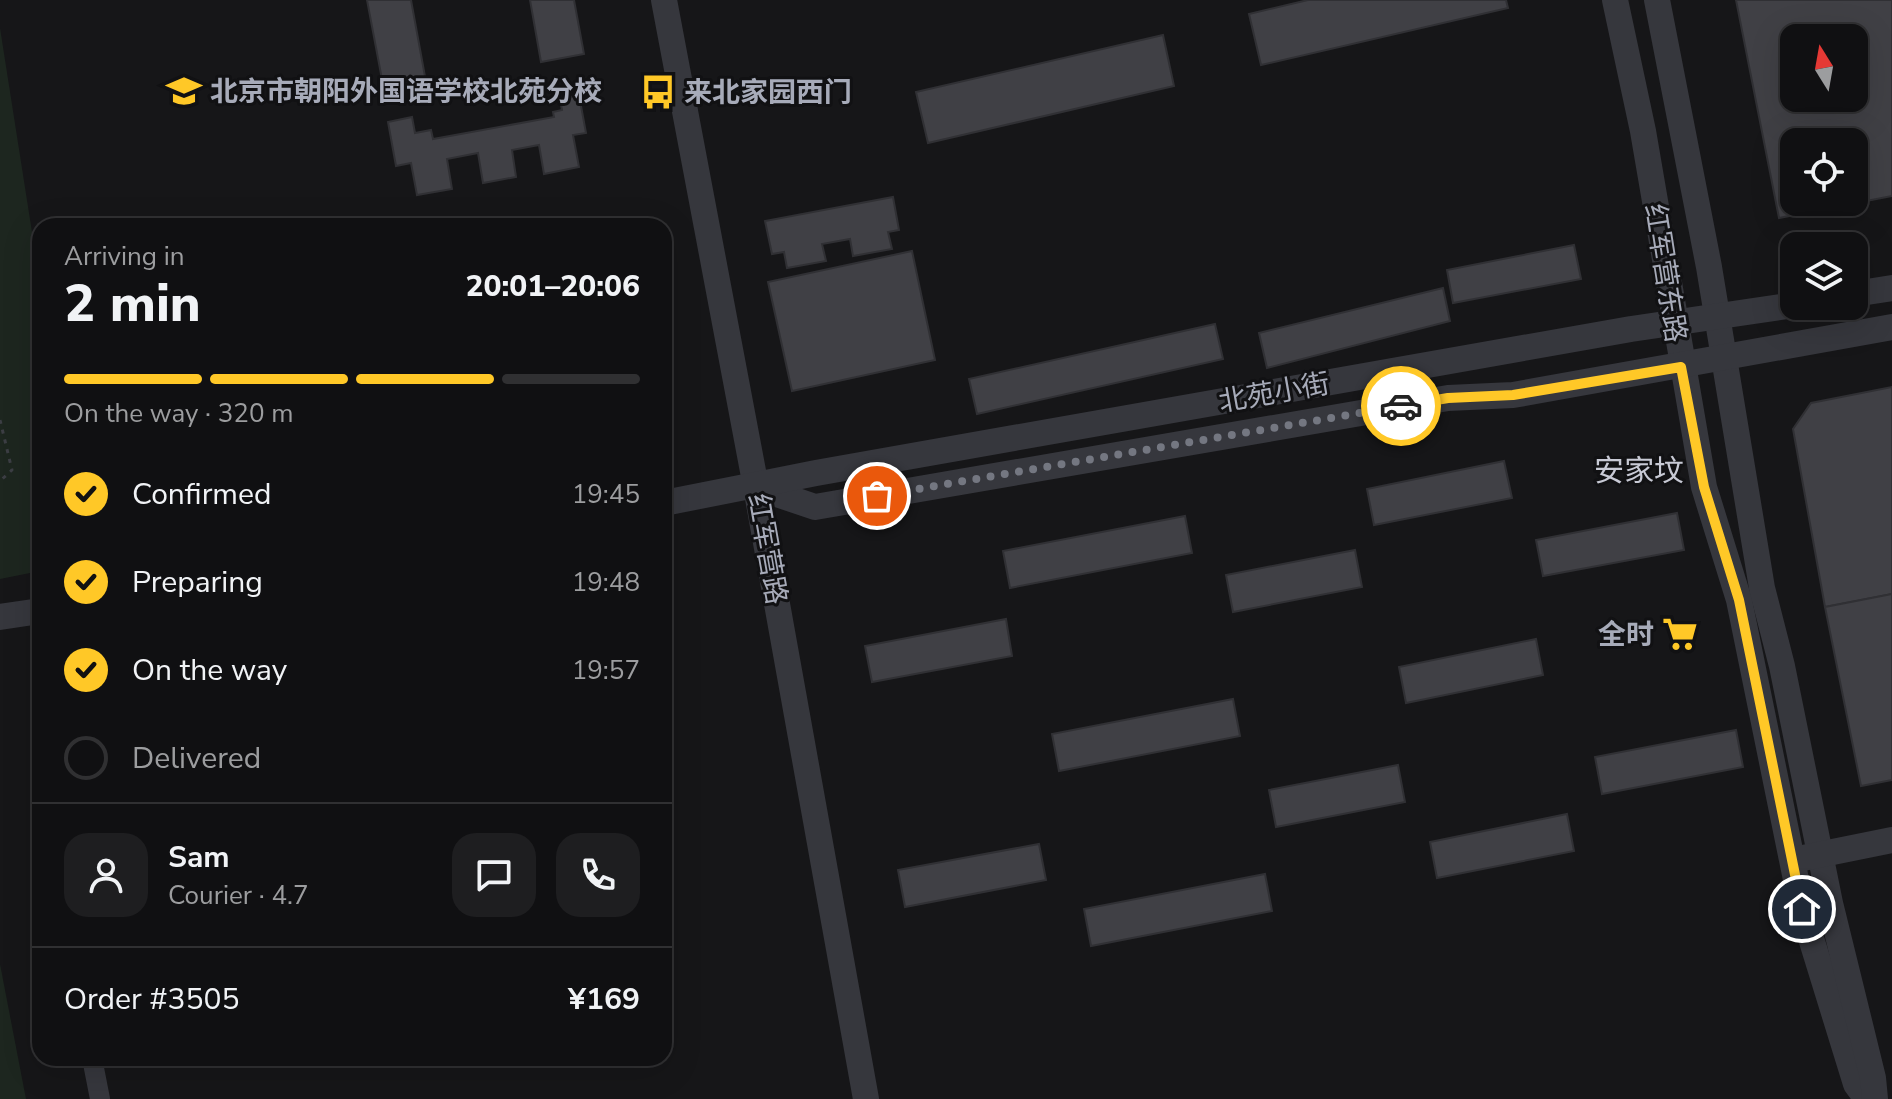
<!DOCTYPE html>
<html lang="en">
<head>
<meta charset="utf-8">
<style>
	:root { --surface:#101012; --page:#1e1e20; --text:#f1f3f6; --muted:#9c9d9f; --line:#303032; --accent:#ffc827 }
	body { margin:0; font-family:"Nunito Sans","Noto Sans SC",sans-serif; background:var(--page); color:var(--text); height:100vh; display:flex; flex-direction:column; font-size:30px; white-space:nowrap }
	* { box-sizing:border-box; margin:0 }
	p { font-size:26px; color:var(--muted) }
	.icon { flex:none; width:44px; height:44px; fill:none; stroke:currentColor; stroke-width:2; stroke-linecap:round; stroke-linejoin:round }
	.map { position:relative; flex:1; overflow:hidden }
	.side { position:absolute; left:32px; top:218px; width:640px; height:848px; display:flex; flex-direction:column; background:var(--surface); border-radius:24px; box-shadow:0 8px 32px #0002,0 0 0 2px var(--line) }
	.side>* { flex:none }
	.needle { width:52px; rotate:349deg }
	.fabs { position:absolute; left:1780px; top:24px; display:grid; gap:16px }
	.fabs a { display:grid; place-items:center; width:88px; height:88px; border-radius:16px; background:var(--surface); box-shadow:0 8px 32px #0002,0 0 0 2px var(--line); font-size:40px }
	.pin { position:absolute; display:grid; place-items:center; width:68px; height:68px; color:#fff; margin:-34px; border:4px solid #fff; border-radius:50%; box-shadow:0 2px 8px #0007 }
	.courier { position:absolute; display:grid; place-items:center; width:80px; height:80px; margin:-40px; border:6px solid #ffc827; border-radius:50%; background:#fff; color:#222; box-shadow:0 2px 10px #0007 }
	.headline em { font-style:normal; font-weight:800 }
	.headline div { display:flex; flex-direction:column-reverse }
	.headline { display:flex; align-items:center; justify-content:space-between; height:136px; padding:0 32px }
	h1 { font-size:52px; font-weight:800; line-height:60px }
	.bar { display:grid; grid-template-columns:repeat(4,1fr); gap:12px 8px; align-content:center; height:96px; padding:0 32px }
	.bar i { height:10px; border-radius:6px; background:var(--line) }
	.bar .current { background:var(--accent) }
	.bar p { grid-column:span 4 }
	.line { display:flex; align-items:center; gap:20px; padding:0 32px; border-top:2px solid var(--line) }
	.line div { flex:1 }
	.round { display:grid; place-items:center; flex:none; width:84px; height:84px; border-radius:24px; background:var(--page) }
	ol { padding:0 32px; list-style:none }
	li { display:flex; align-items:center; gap:24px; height:88px }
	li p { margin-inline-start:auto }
	li .icon { padding:8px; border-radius:50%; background:var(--accent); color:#111; stroke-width:4 }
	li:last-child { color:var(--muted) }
	li i { width:44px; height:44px; border:4px solid var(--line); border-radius:50% }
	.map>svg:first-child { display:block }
</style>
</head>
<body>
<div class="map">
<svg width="1892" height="1099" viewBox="0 0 1892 1099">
	<rect width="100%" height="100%" fill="#161618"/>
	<g fill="#1d261f">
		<path d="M0,28L40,283V571L0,579Z"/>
		<path d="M0,964L26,1099H0Z"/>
	</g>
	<g fill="#404045" stroke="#303034" stroke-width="2" fill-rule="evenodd">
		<path d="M367,0H411L426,82L384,90Z"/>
		<path d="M530,0H574L584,54L541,62Z"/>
		<path d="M1308,0H1506L1508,8L1261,65L1249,14Z"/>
		<path d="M1736,0H1892V196L1779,218ZM1794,38H1854V98H1794ZM1794,142H1854V202H1794Z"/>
		<path d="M1163,35L1174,86L928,143L916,92Z"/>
		<path d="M579,95L586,133L573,135L579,167L544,174L539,145L512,150L516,177L483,183L478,153L447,159L452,189L417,195L411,163L396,166L388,122L412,117L415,133L431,130L433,139L554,117L553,112L562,110L560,99Z"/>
		<path d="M893,197L899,230L888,232L892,249L853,256L850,239L822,244L826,261L787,268L784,252L772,254L765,221Z"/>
		<path d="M1574,245L1581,279L1453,303L1447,270Z"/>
		<path d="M912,251L935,360L792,391L768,282Z"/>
		<path d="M1443,288L1450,321L1267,368L1259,333Z"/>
		<path d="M1215,324L1223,359L977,414L969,379Z"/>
		<path d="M1892,387V594L1825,607L1793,429L1811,403Z"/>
		<path d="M1504,461L1512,498L1374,525L1367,489Z"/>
		<path d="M1677,513L1684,550L1543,576L1536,540Z"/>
		<path d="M1185,516L1192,553L1010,588L1003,551Z"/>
		<path d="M1355,550L1362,587L1233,612L1226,575Z"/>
		<path d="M1892,594V780L1861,786L1825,607Z"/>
		<path d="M1006,619L1012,656L872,682L865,646Z"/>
		<path d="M1536,639L1543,675L1406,703L1399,667Z"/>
		<path d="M1233,699L1240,736L1059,771L1052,734Z"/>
		<path d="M1736,730L1743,767L1602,794L1595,757Z"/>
		<path d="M1398,765L1405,802L1276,827L1269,790Z"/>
		<path d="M1567,814L1574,851L1437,878L1430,842Z"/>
		<path d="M1039,844L1046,880L905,907L898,870Z"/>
		<path d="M1265,874L1272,911L1091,946L1084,909Z"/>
	</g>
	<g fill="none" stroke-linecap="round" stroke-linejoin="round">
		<path stroke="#3c3e44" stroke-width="3" stroke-dasharray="4 6" stroke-linecap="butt" d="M0,420L12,470L0,481"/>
		<path stroke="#36373d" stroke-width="20" d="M92,1058L100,1099"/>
		<g stroke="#36373d" stroke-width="26">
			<path d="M664,0L756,487L866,1099"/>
			<path d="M1615,0L1643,131L1704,487L1739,600L1802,909L1856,1084L1867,1099"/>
			<path d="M1657,0L1709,267L1762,588L1782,666L1830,903L1873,1078L1875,1099"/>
			<path d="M1854,294L1892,288"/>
			<path d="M756,487L815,507L1448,398L1513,395L1892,327"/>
			<path d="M664,503L816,473L1631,329L1794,305"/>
			<path d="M0,617L40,611"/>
			<path d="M1803,858L1892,840"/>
		</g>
	</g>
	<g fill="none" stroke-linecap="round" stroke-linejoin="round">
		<path stroke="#747781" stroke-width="8" stroke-dasharray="0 14.4" d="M877,496L1401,406"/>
		<path stroke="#ffc827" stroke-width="10" d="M1401,406L1448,398L1513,395L1681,367L1704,487L1739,600L1802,909"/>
	</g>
	<defs>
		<g id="school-bare" transform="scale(2.76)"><path d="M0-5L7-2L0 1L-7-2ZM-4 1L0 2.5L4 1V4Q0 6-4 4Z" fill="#ffc827" stroke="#111113" stroke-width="2.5" paint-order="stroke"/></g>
		<g id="bus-bare" transform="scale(2.76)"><path d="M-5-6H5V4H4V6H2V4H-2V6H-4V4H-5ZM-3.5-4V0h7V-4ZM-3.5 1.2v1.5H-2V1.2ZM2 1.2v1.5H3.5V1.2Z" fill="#ffc827" stroke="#111113" stroke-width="2.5" paint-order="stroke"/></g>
		<g id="supermarket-bare" transform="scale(2.76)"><path d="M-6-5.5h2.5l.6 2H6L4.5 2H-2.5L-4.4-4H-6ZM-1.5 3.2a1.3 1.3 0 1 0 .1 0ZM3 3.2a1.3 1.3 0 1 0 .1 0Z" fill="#ffc827" stroke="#111113" stroke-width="2.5" paint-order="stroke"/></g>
	</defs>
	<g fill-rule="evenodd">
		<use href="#school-bare" x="184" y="91"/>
		<use href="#bus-bare" x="658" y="92"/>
		<use href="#supermarket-bare" x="1680" y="634"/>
	</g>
	<g text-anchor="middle" stroke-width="6" stroke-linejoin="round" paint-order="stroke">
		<g font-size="28" font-weight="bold" fill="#a7abb9" stroke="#111113" text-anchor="start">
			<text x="210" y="101">北京市朝阳外国语学校北苑分校</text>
			<text x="684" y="102">来北家园西门</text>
			<text x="1654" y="644" text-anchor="end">全时</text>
		</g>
		<g font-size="28" fill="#a7abb9" stroke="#111113">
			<text transform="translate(1666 273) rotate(81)" y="10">红军营东路</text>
			<text transform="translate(1274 392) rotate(-10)" y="10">北苑小街</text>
			<text transform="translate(768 549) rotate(80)" y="10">红军营路</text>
		</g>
		<g font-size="30" fill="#c8cad5" stroke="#111113">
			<text x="1639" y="481">安家坟</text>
		</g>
	</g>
</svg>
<div class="fabs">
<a><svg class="needle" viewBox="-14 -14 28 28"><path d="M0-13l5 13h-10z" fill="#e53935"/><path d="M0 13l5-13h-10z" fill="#9c9d9f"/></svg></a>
<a><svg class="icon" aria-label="locate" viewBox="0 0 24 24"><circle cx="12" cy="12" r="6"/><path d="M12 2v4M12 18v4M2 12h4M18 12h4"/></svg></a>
<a><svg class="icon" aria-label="layers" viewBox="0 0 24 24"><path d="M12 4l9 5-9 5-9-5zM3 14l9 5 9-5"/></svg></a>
</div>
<div class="pin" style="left:877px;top:496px;background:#ea580c"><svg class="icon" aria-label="bag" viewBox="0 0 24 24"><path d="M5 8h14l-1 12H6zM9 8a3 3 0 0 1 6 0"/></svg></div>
<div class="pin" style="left:1802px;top:909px;background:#1f2937"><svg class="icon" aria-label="home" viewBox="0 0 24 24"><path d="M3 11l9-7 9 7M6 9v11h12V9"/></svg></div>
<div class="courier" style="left:1401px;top:406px"><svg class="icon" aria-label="car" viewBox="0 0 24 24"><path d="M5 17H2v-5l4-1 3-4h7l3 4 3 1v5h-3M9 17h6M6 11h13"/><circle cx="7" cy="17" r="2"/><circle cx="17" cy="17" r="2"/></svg></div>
<section class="side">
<div class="headline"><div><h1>2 min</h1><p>Arriving in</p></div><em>20:01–20:06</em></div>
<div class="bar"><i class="current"></i><i class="current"></i><i class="current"></i><i></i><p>On the way · 320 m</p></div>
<ol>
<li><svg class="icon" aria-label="check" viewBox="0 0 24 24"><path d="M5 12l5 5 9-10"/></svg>Confirmed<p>19:45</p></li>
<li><svg class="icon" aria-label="check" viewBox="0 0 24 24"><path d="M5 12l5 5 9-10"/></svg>Preparing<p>19:48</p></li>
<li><svg class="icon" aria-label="check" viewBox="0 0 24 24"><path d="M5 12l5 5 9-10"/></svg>On the way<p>19:57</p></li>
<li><i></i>Delivered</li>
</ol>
<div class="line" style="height:144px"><a class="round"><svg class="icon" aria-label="person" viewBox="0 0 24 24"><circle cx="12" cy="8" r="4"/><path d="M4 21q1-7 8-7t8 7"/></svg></a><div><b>Sam</b><p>Courier · 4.7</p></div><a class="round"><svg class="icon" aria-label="chat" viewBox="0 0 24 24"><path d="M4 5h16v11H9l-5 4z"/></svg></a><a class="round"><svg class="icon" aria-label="phone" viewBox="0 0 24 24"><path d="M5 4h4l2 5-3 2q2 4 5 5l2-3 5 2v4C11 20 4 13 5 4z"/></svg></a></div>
<div class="line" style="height:104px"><div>Order #3505</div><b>¥169</b></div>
</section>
</div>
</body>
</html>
